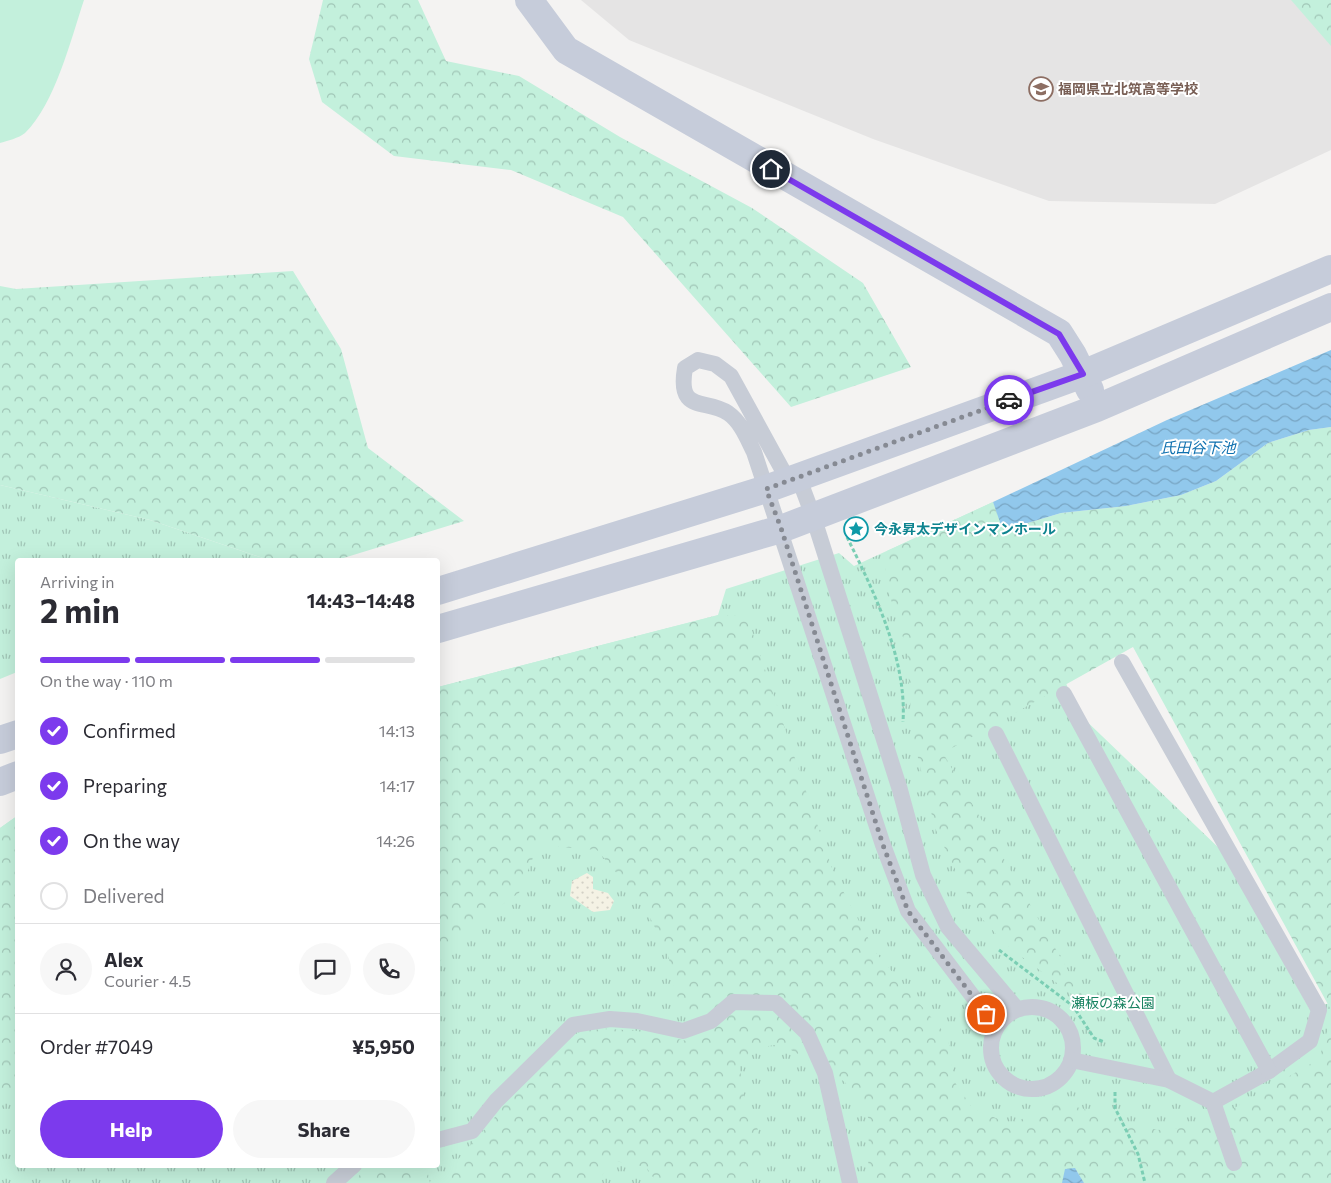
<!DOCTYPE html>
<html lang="en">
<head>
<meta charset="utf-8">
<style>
	:root { --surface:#fff; --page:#f7f7f7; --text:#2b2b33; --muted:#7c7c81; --line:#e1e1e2; --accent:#7c3aed }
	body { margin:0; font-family:Commissioner,"Noto Sans JP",sans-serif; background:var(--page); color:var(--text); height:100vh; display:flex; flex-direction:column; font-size:19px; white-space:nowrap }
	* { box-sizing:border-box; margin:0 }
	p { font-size:16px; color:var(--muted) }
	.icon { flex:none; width:28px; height:28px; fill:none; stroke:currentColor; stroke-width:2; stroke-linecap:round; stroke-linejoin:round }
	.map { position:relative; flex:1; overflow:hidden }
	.sheet { position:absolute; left:15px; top:558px; width:425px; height:610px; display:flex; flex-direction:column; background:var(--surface); border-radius:5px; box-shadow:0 5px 20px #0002 }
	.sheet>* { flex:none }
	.pin { position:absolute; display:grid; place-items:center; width:42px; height:42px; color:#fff; margin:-21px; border:2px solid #fff; border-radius:50%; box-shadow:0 1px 5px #0007 }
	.courier { position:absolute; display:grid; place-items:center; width:50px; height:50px; margin:-25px; border:4px solid #7c3aed; border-radius:50%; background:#fff; color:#222; box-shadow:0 1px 6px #0007 }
	.summary em { font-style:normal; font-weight:700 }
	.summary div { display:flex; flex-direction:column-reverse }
	.summary { display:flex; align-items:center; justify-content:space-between; height:85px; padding:0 25px }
	h1 { font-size:32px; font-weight:700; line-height:38px }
	.bar { display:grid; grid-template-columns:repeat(4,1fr); gap:8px 5px; align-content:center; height:60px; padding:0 25px }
	.bar i { height:6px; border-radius:4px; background:var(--line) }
	.bar .on { background:var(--accent) }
	.bar p { grid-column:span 4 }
	.line { display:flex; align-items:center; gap:12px; padding:0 25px; border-top:1px solid var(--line) }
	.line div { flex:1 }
	.round { display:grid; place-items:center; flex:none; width:52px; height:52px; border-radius:26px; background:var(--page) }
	ol { padding:0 25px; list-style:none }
	li { display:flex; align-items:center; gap:15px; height:55px }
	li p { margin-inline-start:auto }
	li .icon { padding:5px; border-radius:50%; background:var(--accent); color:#fff; stroke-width:4 }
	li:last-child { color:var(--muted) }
	li i { width:28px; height:28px; border:2px solid var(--line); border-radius:50% }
	.action { display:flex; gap:10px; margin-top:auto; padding:10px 25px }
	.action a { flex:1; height:58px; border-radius:30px; background:var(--accent); color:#fff; font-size:20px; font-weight:700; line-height:58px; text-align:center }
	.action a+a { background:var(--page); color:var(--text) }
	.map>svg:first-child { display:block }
</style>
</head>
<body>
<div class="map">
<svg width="1331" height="1183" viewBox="0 0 1331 1183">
	<defs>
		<pattern id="grass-tufts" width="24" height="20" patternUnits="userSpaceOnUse" patternTransform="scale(1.25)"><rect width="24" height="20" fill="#c3f0dc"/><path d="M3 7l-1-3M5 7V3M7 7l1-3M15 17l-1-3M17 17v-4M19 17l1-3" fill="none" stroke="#a0c5b6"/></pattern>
		<pattern id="forest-crowns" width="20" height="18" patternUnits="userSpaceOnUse" patternTransform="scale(1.25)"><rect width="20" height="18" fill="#c3f0dc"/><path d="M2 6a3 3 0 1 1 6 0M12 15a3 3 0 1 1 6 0" fill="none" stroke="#a0c5b6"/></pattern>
		<pattern id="sand-dots" width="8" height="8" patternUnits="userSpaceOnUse" patternTransform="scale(1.25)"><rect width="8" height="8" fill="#f4f2e4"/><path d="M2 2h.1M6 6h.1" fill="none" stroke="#d3d1c6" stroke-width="1.8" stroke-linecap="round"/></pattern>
		<pattern id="water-waves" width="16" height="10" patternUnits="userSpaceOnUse" patternTransform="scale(1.25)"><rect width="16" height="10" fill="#91c8ec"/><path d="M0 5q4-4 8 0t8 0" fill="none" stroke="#78a5c3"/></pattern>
	</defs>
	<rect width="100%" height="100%" fill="#f4f3f2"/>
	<path fill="#e5e4e4" d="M581,0H1331V150L1215,204L1049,201L873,139L629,40Z"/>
	<g fill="url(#grass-tufts)">
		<path d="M0,485L150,520L269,560H18L17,672L0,679Z"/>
		<path d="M993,502L1078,713L1221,850L1309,1008L1331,1003V1183H1084L1075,1168L1062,1183H0V828L17,816L18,1165H438V687L718,615L726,589L839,553L854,566Z"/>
	</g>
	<g fill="url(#forest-crowns)">
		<path d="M323,0H418L446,61L519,76L620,137L752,208L863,283L911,367L791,407L623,217L511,170L394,156L322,102L309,59Z"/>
		<path d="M1291,0H1331V46Z"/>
		<path d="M293,271L341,349L368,448L464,521L337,560H269L150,520L0,485V286L16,289Z"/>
		<path d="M1331,427V1010L1133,647L943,753L1089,1007L1006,945L976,912L935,828L912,733L907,650L885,581L887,551L993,502L1001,525L1011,528L1061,513L1126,506L1181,495L1216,481L1268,443L1309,430Z"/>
		<path d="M719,615L747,616L834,874L876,953L948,1037L954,1081L973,1109L1011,1124L1059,1102L1157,1130L1203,1126L1319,1059L1331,1018V1183H1084L1075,1168L1065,1169L1062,1183H868L869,1119L845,1082L781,1044L755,1048L739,1064L746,1106L756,1121L764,1162L748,1176L752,1183H657L646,1167L615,1161L595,1183H437L493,1120L508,1097L552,1053L582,1030L611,1029L638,1031L692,1042L685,1012L674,989L668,953L643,904L597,850L538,845L519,893L462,932L438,964V687Z"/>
		<path d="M17,816V1084L0,1109V828Z"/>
		<path d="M378,1165H426L430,1183H355L362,1171Z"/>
	</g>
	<path fill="url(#sand-dots)" d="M587,873L593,877V889L608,893L614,901L610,910L593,912L570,896L572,881Z"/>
	<path fill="#c3f0dc" d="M0,0H84C71,39 55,104 25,133C19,138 7,141 0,143Z"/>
	<g fill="url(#water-waves)">
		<path d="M1331,350V427L1309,430L1268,443L1216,481L1181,495L1126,506L1061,513L1011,528L1001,525L993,502L1167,420Z"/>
		<path d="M1075,1168L1084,1183H1062L1065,1169Z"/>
	</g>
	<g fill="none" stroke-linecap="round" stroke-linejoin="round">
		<g stroke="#7bceb4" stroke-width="3" stroke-dasharray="4 2.5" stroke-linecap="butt">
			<path d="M847,537C874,592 907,659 903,722"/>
			<path d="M999,950L1073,1006L1094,1038L1104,1042"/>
			<path d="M1115,1092V1108L1138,1154L1145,1183"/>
		</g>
		<g stroke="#c7ccd6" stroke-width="16">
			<path d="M798,476L813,516L900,790L923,875L948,927L1017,1009"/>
			<path d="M788,480L731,376L715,364L698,360L685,368C677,414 705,398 728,413C741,422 747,438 754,452L883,845L908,911L996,1027"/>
			<path d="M1122,662L1319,1010L1310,1041L1269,1071L1213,1102"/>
			<path d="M1064,694L1269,1071"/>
			<path d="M996,734L1169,1080"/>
			<circle cx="1032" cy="1048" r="41"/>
			<path d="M1071,1060L1169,1080L1213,1102L1234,1163"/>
			<path d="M438,1140L472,1131L496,1101L573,1025L610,1019L637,1021L683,1031L711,1021L733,1002L776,1003L807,1033L825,1073L850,1183"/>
			<path d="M334,1183L354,1165"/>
		</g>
		<g stroke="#c6ccda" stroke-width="28">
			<path d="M529,0L566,50L1059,333L1073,355L1090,390"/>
			<path d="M438,591L766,489L1083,374L1331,269"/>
			<path d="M438,629L781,529L1097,408L1331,307"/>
			<path d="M0,740L18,734"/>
			<path d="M0,782L18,775"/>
		</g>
	</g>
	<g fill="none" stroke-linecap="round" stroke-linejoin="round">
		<path stroke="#868a93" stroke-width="5" stroke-dasharray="0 9" d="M986,1014L908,911L883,845L781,528L766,489L1009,400"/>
		<path stroke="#7c3aed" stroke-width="6" d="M771,169L1059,334L1083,374L1009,400"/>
	</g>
	<defs>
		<g id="school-ring" transform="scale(1.25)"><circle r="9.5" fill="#fff" stroke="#8d6e63" stroke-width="1.5"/><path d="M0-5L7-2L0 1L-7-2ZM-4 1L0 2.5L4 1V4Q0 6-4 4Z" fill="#8d6e63"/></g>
		<g id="sight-ring" transform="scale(1.25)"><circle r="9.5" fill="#fff" stroke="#0f9aa8" stroke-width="1.5"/><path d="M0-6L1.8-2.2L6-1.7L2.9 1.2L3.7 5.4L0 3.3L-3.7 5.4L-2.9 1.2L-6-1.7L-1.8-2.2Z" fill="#0f9aa8"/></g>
	</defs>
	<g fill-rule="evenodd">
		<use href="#school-ring" x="1041" y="89"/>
		<use href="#sight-ring" x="856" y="529"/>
	</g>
	<g text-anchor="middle" stroke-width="4" stroke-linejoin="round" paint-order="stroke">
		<g font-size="14" font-weight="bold" fill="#785e54" stroke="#fff" text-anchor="start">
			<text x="1058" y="94">福岡県立北筑高等学校</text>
		</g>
		<g font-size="14" font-weight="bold" fill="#0d838f" stroke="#fff" text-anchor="start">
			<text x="874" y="534">今永昇太デザインマンホール</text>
		</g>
		<g font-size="14" fill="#198361" stroke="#fff">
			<text x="1113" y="1008">瀬板の森公園</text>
		</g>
		<g font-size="15" font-style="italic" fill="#0e70af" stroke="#fff">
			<text x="1198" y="453">氏田谷下池</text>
		</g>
	</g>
</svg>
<div class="pin" style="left:986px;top:1014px;background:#ea580c"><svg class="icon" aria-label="bag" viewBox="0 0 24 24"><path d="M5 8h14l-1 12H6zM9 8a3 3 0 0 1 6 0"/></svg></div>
<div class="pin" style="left:771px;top:169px;background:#1f2937"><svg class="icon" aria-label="home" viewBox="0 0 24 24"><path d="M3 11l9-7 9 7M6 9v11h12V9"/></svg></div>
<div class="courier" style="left:1009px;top:400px"><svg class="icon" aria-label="car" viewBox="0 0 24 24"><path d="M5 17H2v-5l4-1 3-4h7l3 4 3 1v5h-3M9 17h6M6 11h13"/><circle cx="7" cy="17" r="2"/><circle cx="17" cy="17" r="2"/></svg></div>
<section class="sheet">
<div class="summary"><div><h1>2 min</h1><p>Arriving in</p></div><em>14:43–14:48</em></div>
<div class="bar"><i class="on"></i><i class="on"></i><i class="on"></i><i></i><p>On the way · 110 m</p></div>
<ol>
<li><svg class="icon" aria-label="check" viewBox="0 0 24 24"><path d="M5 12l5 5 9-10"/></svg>Confirmed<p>14:13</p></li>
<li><svg class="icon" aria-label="check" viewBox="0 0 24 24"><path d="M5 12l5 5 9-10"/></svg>Preparing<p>14:17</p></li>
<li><svg class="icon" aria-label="check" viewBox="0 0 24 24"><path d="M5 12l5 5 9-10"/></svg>On the way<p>14:26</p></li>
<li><i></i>Delivered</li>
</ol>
<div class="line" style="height:90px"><a class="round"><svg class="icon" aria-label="person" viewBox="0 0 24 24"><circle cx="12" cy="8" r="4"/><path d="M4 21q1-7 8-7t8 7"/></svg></a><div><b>Alex</b><p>Courier · 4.5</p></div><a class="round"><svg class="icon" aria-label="chat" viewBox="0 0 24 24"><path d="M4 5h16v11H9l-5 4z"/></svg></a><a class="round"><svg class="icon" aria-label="phone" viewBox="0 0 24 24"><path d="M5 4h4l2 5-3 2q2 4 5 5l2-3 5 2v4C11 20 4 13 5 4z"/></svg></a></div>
<div class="line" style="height:65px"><div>Order #7049</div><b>¥5,950</b></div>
<div class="action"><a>Help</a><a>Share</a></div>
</section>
</div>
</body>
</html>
